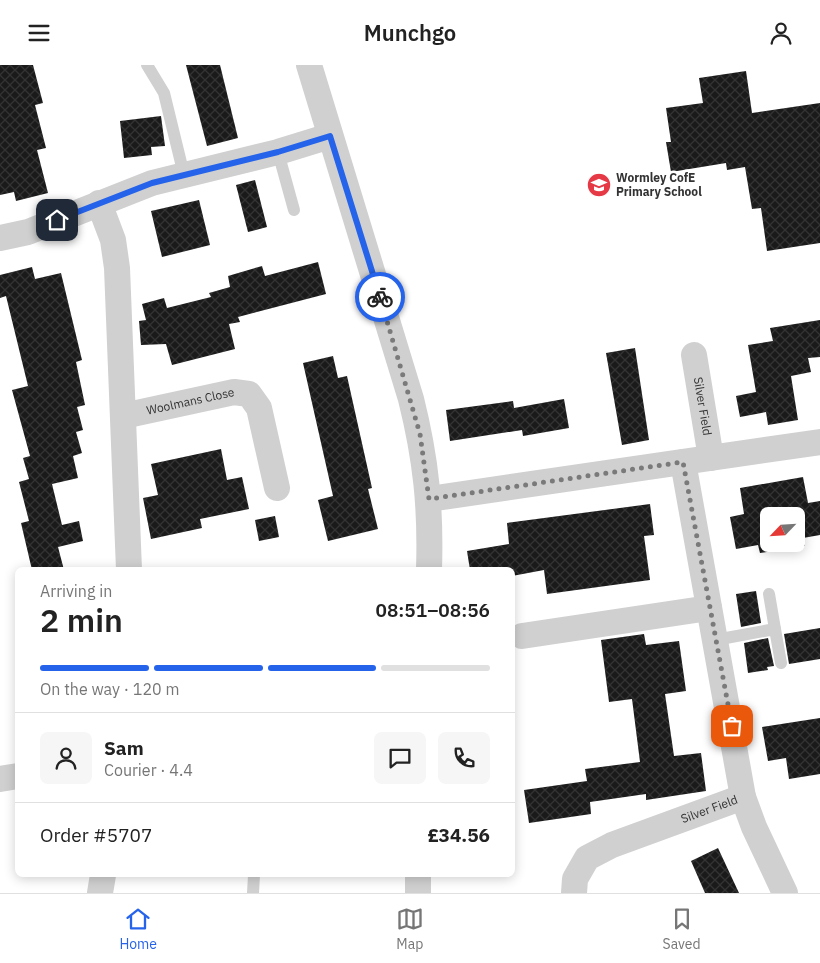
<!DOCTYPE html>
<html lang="en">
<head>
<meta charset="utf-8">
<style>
	:root { --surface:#fff; --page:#f6f6f6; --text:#222; --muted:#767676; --line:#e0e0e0; --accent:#2563eb }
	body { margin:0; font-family:"IBM Plex Sans",sans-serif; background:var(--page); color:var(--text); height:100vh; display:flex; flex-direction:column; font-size:19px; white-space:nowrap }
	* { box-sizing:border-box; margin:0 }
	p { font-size:16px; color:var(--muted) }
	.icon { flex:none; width:28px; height:28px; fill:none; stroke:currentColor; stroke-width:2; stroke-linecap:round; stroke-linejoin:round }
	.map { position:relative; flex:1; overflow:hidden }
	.sheet { position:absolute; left:15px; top:502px; width:500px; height:310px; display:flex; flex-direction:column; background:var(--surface); border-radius:8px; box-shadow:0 2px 12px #0003 }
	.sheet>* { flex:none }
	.needle { width:32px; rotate:245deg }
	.fabs { position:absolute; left:760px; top:442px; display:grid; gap:10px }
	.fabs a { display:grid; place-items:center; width:45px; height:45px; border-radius:8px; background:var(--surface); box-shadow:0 2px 12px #0003; font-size:25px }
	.pin { position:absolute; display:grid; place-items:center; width:42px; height:42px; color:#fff; margin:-21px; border-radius:10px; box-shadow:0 2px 8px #0006 }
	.courier { position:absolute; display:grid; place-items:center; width:50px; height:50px; margin:-25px; border:4px solid #2563eb; border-radius:50%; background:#fff; color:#222; box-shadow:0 1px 6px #0007 }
	.headline em { font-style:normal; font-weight:600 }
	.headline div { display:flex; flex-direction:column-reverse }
	.headline { display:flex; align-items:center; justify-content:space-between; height:85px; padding:0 25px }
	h1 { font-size:32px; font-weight:600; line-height:38px }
	.bar { display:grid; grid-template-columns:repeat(4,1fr); gap:8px 5px; align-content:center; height:60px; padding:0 25px }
	.bar i { height:6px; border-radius:4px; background:var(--line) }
	.bar .selected { background:var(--accent) }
	.bar p { grid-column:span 4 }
	.line { display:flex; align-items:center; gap:12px; padding:0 25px; border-top:1px solid var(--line) }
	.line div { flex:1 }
	.round { display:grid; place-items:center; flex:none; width:52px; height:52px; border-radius:8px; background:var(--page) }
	header { display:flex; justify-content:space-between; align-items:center; height:65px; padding:0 25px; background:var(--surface); font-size:22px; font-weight:600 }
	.tab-bar { display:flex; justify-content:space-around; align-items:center; height:70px; border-top:1px solid var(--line); background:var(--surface); font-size:14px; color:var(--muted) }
	.tab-bar a { display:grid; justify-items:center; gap:2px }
	.tab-bar .selected { color:var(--accent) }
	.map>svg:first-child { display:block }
</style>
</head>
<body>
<header><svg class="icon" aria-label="menu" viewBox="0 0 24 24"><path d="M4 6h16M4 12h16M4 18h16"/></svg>Munchgo<svg class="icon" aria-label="person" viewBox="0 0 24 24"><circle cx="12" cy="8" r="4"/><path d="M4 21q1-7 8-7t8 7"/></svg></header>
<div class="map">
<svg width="820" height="828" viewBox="0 0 820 828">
	<defs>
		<pattern id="building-cross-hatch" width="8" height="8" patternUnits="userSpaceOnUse" patternTransform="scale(1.25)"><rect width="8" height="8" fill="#1a1a1a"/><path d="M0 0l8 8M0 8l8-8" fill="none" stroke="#333"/></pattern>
	</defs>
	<rect width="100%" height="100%" fill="#fff"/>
	<g fill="url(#building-cross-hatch)" fill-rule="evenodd">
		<path d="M0,0H33L43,38L35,40L46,83L37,85L48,128L16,136L14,127L0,130Z"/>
		<path d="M186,0H220L238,73L207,81Z"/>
		<path d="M746,6L752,48L820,38V178L767,186L761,143L752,144L745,102L727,105L726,98L671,107L666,77H671L666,43L703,38L699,13Z"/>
		<path d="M161,51L165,81L151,82L152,90L124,93L120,56Z"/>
		<path d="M255,115L267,162L248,167L236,120Z"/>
		<path d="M199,135L210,180L162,192L151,146Z"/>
		<path d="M318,197L326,229L238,252L240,257L229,259L235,284L172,300L166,279L141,280L139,256L146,255L142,239L164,233L167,243L211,232L209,228L230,222L228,211L262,201L265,211Z"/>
		<path d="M32,202L35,214L61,208L82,295L76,297L85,340L77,342L83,365L76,367L82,388L73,391L78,413L52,419L62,460L79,456L83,476L58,482L64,505H32L21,458L29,456L19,417L29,414L23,393L30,391L12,325L28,321L6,231L0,233V210Z"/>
		<path d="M820,255V292L808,293L811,307L791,311L798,355L768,360L766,347L740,352L736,331L756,327L748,280L773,276L770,263Z"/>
		<path d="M635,283L649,375L622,380L606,288Z"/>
		<path d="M333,291L338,313L347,311L372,423L368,424L378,464L328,476L318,435L333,431L303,298Z"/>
		<path d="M564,334L569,363L523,371L522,365L450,376L446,345L513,336L514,343Z"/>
		<path d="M221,384L227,415L242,412L249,444L200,454L202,463L151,474L143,433L158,430L151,399Z"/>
		<path d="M803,412L808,438L820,436V470L803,473L805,481L760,488L758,480L736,484L730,452L744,449L740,423ZM769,451H796V479H769Z"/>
		<path d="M650,439L654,470L644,471L650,515L547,529L544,505L512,511V505H470L467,486L509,479L507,458Z"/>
		<path d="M275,451L279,472L259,476L255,455Z"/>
		<path d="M756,526L761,558L741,562L736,529Z"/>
		<path d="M820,563V594L789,599L784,569Z"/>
		<path d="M644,569L646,580L679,576L686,626L665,629L674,691L701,688L706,726L646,735V729L590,737L591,749L529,758L524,725L587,716L585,704L640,697L632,634L609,637L601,575Z"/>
		<path d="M768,573L774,601L767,602L768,605L748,608L744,578Z"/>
		<path d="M820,653V709L789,714L786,693L768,696L762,662Z"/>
		<path d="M718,783L739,828H705L691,796Z"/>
	</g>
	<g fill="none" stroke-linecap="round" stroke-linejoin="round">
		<g stroke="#d0d0d0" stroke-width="12">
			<path d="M147,0L164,28L184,110"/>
			<path d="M278,87L294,145"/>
			<path d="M769,529L775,564"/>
			<path d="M715,575L775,564L781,598"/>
			<path d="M253,828L254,810"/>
		</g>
		<g stroke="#d0d0d0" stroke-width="26">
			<path d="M309,0L411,334C426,394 431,443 429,505"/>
			<path d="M99,138L113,175L117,203L129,505"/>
			<path d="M0,173L28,167L152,118L278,87L330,71"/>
			<path id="s1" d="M694,290L711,393"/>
			<path id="s2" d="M123,351L234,327L249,329L259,343L277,423"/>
			<path d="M683,397L743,732L754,762L785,828"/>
			<path d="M429,434L820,377"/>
			<path d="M522,571L709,543"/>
			<path d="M0,714L18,711"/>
			<path d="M100,828L103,810"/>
			<path d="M418,828V810"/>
			<path id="s3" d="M574,828L575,814L587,793L612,780L743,732"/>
		</g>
	</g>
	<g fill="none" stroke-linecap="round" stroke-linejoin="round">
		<path stroke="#7a7a7a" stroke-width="5" stroke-dasharray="0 9" d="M380,232L420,369L429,434L683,397L732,661"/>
		<path stroke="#2563eb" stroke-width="6" d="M57,155L152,118L278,87L330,71L380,232"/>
	</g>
	<defs>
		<g id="school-disc" transform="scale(1.25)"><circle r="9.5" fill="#e63946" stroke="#fff"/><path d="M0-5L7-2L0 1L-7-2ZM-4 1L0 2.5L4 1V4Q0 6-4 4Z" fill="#fff"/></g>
	</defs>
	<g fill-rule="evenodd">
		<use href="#school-disc" x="599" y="120"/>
	</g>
	<g text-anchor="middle" stroke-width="5" stroke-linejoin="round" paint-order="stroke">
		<g font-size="12" font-weight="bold" fill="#333" stroke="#fff" text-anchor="start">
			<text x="616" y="117">Wormley CofE<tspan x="616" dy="14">Primary School</tspan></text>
		</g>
		<g font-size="12" fill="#333" stroke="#fff">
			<text dy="4" stroke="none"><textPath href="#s2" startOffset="69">Woolmans Close</textPath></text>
			<text dy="4" stroke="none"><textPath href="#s1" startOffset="52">Silver Field</textPath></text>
			<text dy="4" stroke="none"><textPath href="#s3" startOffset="170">Silver Field</textPath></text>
		</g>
	</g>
</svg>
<div class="fabs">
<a><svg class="needle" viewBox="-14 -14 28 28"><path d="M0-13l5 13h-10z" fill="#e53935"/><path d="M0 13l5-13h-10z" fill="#767676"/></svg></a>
</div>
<div class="pin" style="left:732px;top:661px;background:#ea580c"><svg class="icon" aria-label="bag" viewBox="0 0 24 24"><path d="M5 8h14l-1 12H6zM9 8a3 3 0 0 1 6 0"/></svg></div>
<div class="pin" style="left:57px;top:155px;background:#1f2937"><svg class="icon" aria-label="home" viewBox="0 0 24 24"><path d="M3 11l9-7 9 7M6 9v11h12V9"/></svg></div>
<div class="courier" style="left:380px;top:232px"><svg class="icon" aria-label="bike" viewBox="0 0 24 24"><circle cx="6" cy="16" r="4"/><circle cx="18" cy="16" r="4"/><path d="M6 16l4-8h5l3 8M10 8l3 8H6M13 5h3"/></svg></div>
<section class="sheet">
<div class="headline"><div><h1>2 min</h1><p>Arriving in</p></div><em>08:51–08:56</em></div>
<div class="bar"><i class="selected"></i><i class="selected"></i><i class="selected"></i><i></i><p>On the way · 120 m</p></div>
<div class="line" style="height:90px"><a class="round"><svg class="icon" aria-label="person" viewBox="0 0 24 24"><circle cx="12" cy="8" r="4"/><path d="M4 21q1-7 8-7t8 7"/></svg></a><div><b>Sam</b><p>Courier · 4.4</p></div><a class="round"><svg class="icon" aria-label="chat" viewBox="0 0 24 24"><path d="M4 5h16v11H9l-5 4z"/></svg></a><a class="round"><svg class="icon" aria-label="phone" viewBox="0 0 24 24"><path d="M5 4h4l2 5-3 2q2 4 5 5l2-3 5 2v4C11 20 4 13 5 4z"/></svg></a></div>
<div class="line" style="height:65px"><div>Order #5707</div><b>£34.56</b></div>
</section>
</div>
<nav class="tab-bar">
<a class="selected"><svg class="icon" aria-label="home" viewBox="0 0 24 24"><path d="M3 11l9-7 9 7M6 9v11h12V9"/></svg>Home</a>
<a><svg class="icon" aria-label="map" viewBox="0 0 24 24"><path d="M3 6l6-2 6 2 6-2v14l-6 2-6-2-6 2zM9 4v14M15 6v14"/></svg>Map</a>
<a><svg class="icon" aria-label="saved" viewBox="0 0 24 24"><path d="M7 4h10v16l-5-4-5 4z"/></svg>Saved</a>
</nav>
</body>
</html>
